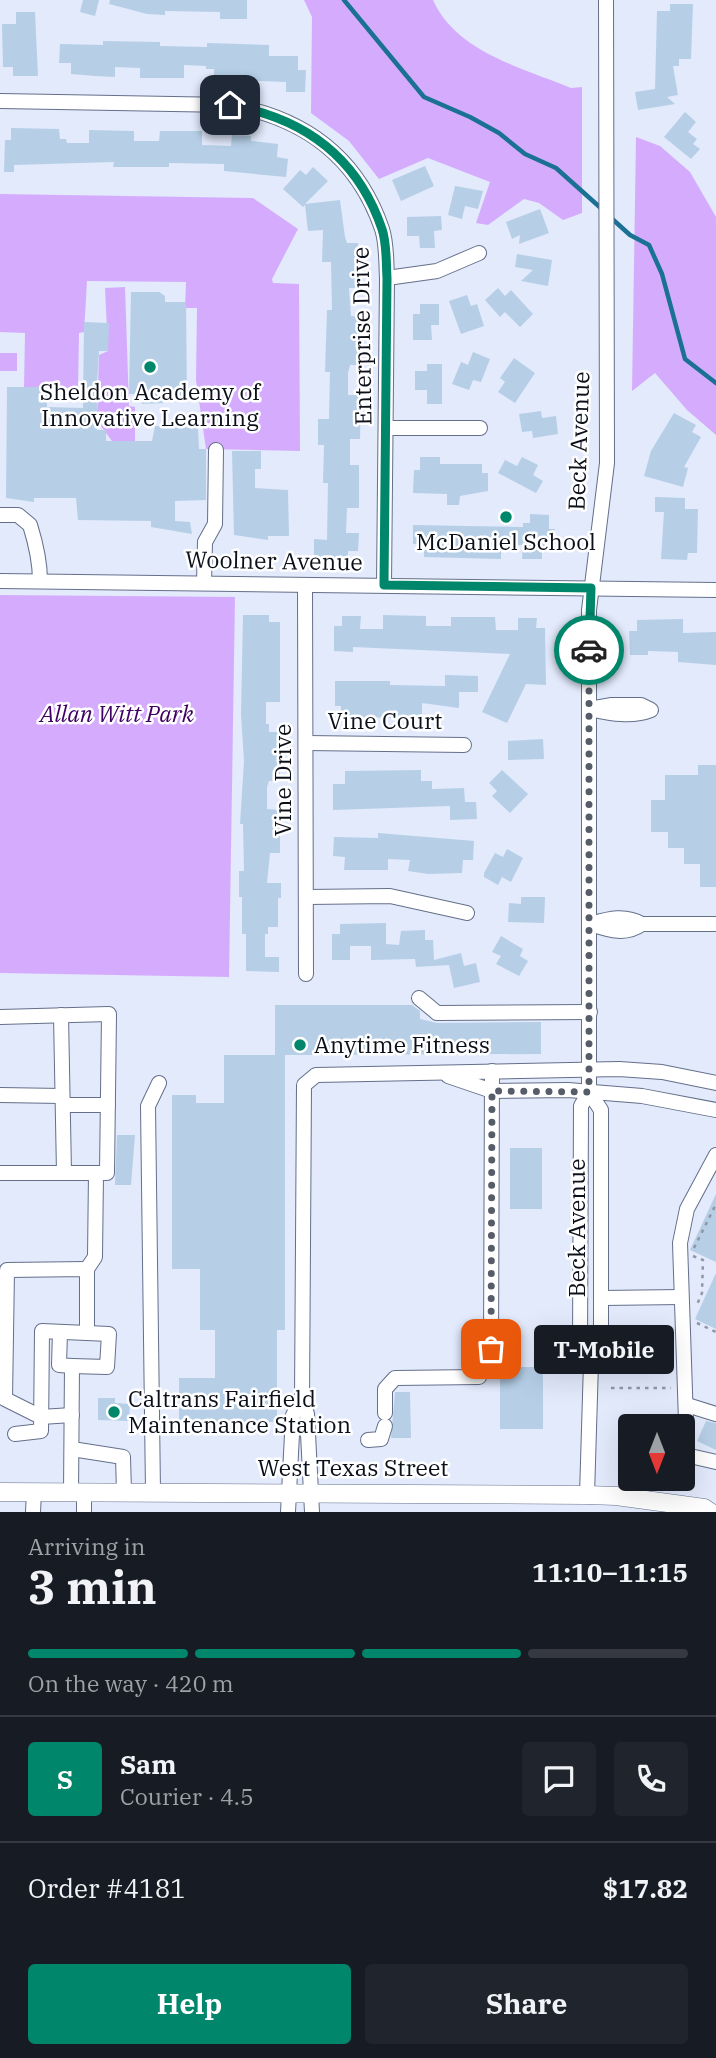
<!DOCTYPE html>
<html lang="en">
<head>
<meta charset="utf-8">
<style>
	:root { --surface:#171b24; --page:#20242c; --text:#f1f3f6; --muted:#9ea1a6; --line:#363941; --accent:#00866a }
	body { margin:0; font-family:"IBM Plex Serif",serif; background:var(--page); color:var(--text); height:100vh; display:flex; flex-direction:column; font-size:26px; white-space:nowrap }
	* { box-sizing:border-box; margin:0 }
	p { font-size:23px; color:var(--muted) }
	.icon { flex:none; width:38px; height:38px; fill:none; stroke:currentColor; stroke-width:2; stroke-linecap:round; stroke-linejoin:round }
	.map { position:relative; height:1512px; overflow:hidden }
	.details { display:flex; flex-direction:column; background:var(--surface); flex:1 }
	.details>* { flex:none }
	.needle { width:46px; rotate:180deg }
	.controls { position:absolute; left:618px; top:1414px; display:grid; gap:14px }
	.controls a { display:grid; place-items:center; width:77px; height:77px; border-radius:7px; background:var(--surface); box-shadow:0 7px 28px #0002; font-size:35px }
	.pin { position:absolute; display:grid; place-items:center; width:60px; height:60px; color:#fff; margin:-30px; border-radius:14px; box-shadow:0 4px 10px #0006 }
	.courier { position:absolute; display:grid; place-items:center; width:70px; height:70px; margin:-35px; border:5px solid #00866a; border-radius:50%; background:#fff; color:#222; box-shadow:0 2px 9px #0007 }
	.bubble { position:absolute; height:49px; border-radius:7px; background:var(--surface); box-shadow:0 7px 28px #0002; font-size:23px; font-weight:700; line-height:49px; text-align:center }
	.overview em { font-style:normal; font-weight:700 }
	.overview div { display:flex; flex-direction:column-reverse }
	.overview { display:flex; align-items:center; justify-content:space-between; height:119px; padding:0 28px }
	h1 { font-size:46px; font-weight:700; line-height:52px }
	.bar { display:grid; grid-template-columns:repeat(4,1fr); gap:10px 7px; align-content:center; height:84px; padding:0 28px }
	.bar i { height:9px; border-radius:5px; background:var(--line) }
	.bar .on { background:var(--accent) }
	.bar p { grid-column:span 4 }
	.line { display:flex; align-items:center; gap:18px; padding:0 28px; border-top:2px solid var(--line) }
	.line div { flex:1 }
	.round { display:grid; place-items:center; flex:none; width:74px; height:74px; border-radius:7px; background:var(--page) }
	.action { display:flex; gap:14px; margin-top:auto; padding:14px 28px }
	.action a { flex:1; height:80px; border-radius:7px; background:var(--accent); color:#fff; font-size:28px; font-weight:700; line-height:80px; text-align:center }
	.action a+a { background:var(--page); color:var(--text) }
	.map>svg:first-child { display:block }
</style>
</head>
<body>
<div class="map">
<svg width="716" height="1512" viewBox="0 0 716 1512">
	<rect width="100%" height="100%" fill="#e2eafc"/>
	<g fill="#d5acfd">
		<path d="M304,0H433C456,52 523,68 571,88L582,87V213L563,220L539,203L524,199L488,225L476,223L490,182L428,158L379,179L349,141L311,113L312,17Z"/>
		<path d="M636,137L660,146L690,172L716,217V435L687,410L655,373L632,391Z"/>
		<path d="M0,194L253,198L298,229L272,279L273,283L299,284L300,451L206,449L196,380L197,308H185L186,282L87,281L84,332L79,333L78,388L24,387L25,333L0,332Z"/>
		<path d="M125,287L129,406L135,407V441H112L97,421L99,355L108,351L105,288Z"/>
		<rect x="0" y="353" width="17" height="18"/>
		<path d="M0,595L235,597L229,977L0,973Z"/>
	</g>
	<g fill="none" stroke-linecap="round" stroke-linejoin="round">
		<g stroke="#1a7194" stroke-width="4.5">
			<path d="M344,0L424,97L470,117L499,133L525,154L556,168L603,210"/>
			<path d="M609,216L630,235L649,245L662,274L685,359L716,383"/>
		</g>
	</g>
	<g fill="#b6cfe7">
		<path d="M83,0H99L95,16L80,12Z"/>
		<path d="M110,0H247V19H220V12L165,11V15L147,14L109,4Z"/>
		<path d="M670,4H693L691,59H679V66H673L678,95L667,97L675,104L638,110L635,92L655,89L657,11H670Z"/>
		<path d="M16,12H35L38,76H13V67H3L2,24H16Z"/>
		<path d="M103,41L160,42V46L207,47V43L269,45V56H298V70H306L305,92H286V82L214,79V69H206V66L184,65V78H140V68L115,67V77L95,76L71,74V63H59L60,44L103,45Z"/>
		<path d="M685,112L696,122L688,132L697,139L693,144L700,149L691,159L664,137Z"/>
		<path d="M11,128L59,129L60,139H66L67,143H89V130L134,131V141H159L160,131H202V145L231,146L232,135L251,136V141L278,144L277,157L288,159L286,177L224,171V164L169,163V167H113L114,162L14,165V172H4L5,140H11Z"/>
		<path d="M425,166L434,186L401,201L392,180Z"/>
		<path d="M313,167L328,181L305,204L340,200L345,237L347,243H358V273H363V288H349L351,316L363,317L361,365H350L348,373V395H361L360,439H350V465H359V508H347L346,533H359L358,551H348V559L314,558V539L327,540L328,483H323L324,445H318V419H329L330,372H325L327,310H332L331,262H322L323,230L308,231L305,205L303,207L283,189L300,170L306,175Z"/>
		<path d="M455,186L483,191L478,209L465,206L462,219L448,215Z"/>
		<path d="M540,209L549,233L519,244L520,235L512,239L506,222Z"/>
		<path d="M441,216L442,230L434,231L435,248H420L419,236H407V217Z"/>
		<path d="M517,254L552,260L548,286L521,281L533,270L515,267Z"/>
		<path d="M498,288L505,296L511,290L533,314L520,327L505,312L500,317L485,300Z"/>
		<path d="M131,292H159L165,296V302H186L187,396L164,394L163,403L142,404V394H129Z"/>
		<path d="M467,295L471,306L477,304L484,326L461,334L449,301Z"/>
		<path d="M420,304H439V325H431L432,340H413V314H420Z"/>
		<path d="M84,322L109,323L108,351H99L97,384V430H106V441H152L155,426L198,428L199,449H206V500L175,501V521L190,522L192,534L151,527V521L78,520L76,498H34V502L6,498L7,387H47V407L83,408Z"/>
		<path d="M473,352L490,359L481,382L473,380L469,390L452,384L461,362L468,365Z"/>
		<path d="M514,358L535,373L515,403L498,392L505,382L500,378Z"/>
		<path d="M427,364H442V404H427V390H415V371H427Z"/>
		<path d="M541,411L542,418L556,416L558,434L533,438L532,431L522,432L519,414Z"/>
		<path d="M674,413L696,425L692,432L701,437L684,467L688,468L683,487L644,476L651,451Z"/>
		<path d="M232,451H261V469H255V488L288,490L289,536H268V540L234,535Z"/>
		<path d="M420,457H440V464H482V473H488V491L460,496L459,505H447V494L413,493L414,470H420Z"/>
		<path d="M522,457L538,465L533,475L543,481L536,493L498,473L505,460L517,466Z"/>
		<path d="M655,497L685,498V509H698L697,553H688L687,560L661,559L664,512H655Z"/>
		<path d="M530,514L549,515V529H555V540H549V547H542V559H522L523,545H501V559L424,557V544H413V525L523,527V523H530Z"/>
		<path d="M243,615H269V622H280V702H266V724H269V732H279L280,761V781H269L267,787V809L280,810V853H270L267,883H281V898H278V927H268V934H265V957H279V972L246,971V934H242V897H239V871H244L243,824H240L244,761L241,714Z"/>
		<path d="M383,615L426,616V626H451V617H495L496,630H518V618H537L536,628H545L546,685L526,684L507,723L482,712L510,654L353,647V652L334,651V626H342V616H361L360,629H383Z"/>
		<path d="M683,619V633L716,632V665L678,662V652L648,651V655H630L629,631H637V620Z"/>
		<path d="M445,675L478,676V692H459V708L422,703V718L341,717V706H335V681H390V685L445,686Z"/>
		<path d="M543,739L544,759L508,760V741Z"/>
		<path d="M698,765H716V887H700V864H684V848H668V832H651V800H665V775H698Z"/>
		<path d="M421,770V781H432V789L464,788L465,802H476L477,819L450,820V806L333,810V784H345V771Z"/>
		<path d="M502,770L528,794L510,813L492,796L497,791L489,783Z"/>
		<path d="M378,833L474,841L473,860H463L462,873L428,874L408,871L410,860L388,859V870H344L345,857L333,856L334,837L378,838Z"/>
		<path d="M507,849L523,858L511,882L502,877L498,885L484,877V873L495,853L503,857Z"/>
		<path d="M521,897H545L544,923L508,922L509,903L521,904Z"/>
		<path d="M386,923V944L399,945L401,931L425,930V940H433L434,960L461,953L464,966L476,963L480,982L454,988L449,965L416,967L415,959L371,960V946H350V960H332V934H340V924Z"/>
		<path d="M501,936L523,949L520,956L528,961L519,976L496,964L501,956L492,952Z"/>
		<path d="M275,1005H412L420,1011V1019L437,1023L541,1022V1054L285,1055V1330H277V1422H179V1378H215V1330H200V1269H172V1095H196V1103H224V1055H275Z"/>
		<path d="M117,1135H135L131,1185H115Z"/>
		<rect x="510" y="1148" width="32" height="61"/>
		<path d="M716,1194V1262L690,1250Z"/>
		<path d="M716,1273V1329L695,1319Z"/>
		<rect x="500" y="1367" width="43" height="62"/>
		<path d="M395,1392H410L411,1438H391Z"/>
		<path d="M98,1398H115V1403L130,1404L129,1421L98,1420Z"/>
		<path d="M706,1421L716,1423V1450L697,1441Z"/>
	</g>
	<g fill="none" stroke-linecap="round" stroke-linejoin="round">
		<g stroke="#646f8a" stroke-width="16">
			<g id="minor">
				<path d="M0,101L230,105C304,118 357,156 382,229C387,244 386,262 387,278L384,585"/>
				<path d="M387,278L437,271L479,253"/>
				<path d="M387,428H480"/>
				<path d="M0,515H18L30,525C36,544 40,561 40,581"/>
				<path d="M0,581L716,590"/>
				<path d="M204,583L205,542L215,524L216,450"/>
				<path d="M305,585L306,974"/>
				<path d="M612,705H641L651,710C631,718 609,713 589,709Z"/>
				<path d="M306,743L464,745"/>
				<path d="M307,897L390,896L467,913"/>
				<path d="M590,924C608,919 624,914 642,924H716"/>
				<path d="M590,924C609,930 625,936 642,924"/>
				<path d="M419,998L437,1013L590,1012"/>
				<path d="M61,1015L64,1173"/>
				<path d="M0,1017L109,1014L107,1173H96"/>
				<path d="M448,1076L492,1091L568,1090L642,1096L716,1110"/>
				<path d="M0,1095L62,1096"/>
				<path d="M63,1105H108"/>
				<path d="M716,1155L687,1209L680,1243L687,1451L690,1456L716,1462"/>
				<path d="M0,1173H96L95,1257L87,1269"/>
				<path d="M602,1298L681,1297"/>
				<path d="M60,1332L59,1365L72,1366"/>
				<path d="M491,1349L492,1071"/>
				<path d="M591,1363L580,1350L581,1106L589,1092V610L607,463L606,0"/>
				<path d="M687,1405L716,1414"/>
				<path d="M385,1413V1389L395,1378L479,1377"/>
				<path d="M72,1415L41,1417L5,1399L7,1270L87,1269V1333"/>
				<path d="M15,1434L41,1431L42,1331L109,1334L107,1367L72,1366L71,1493"/>
				<path d="M368,1440L381,1439L385,1426"/>
				<path d="M72,1449L123,1457L124,1492"/>
				<path d="M153,1492L148,1106L159,1083"/>
				<path d="M84,1493V1512"/>
				<path d="M587,1495L591,1363L601,1349V1110L589,1092"/>
				<path d="M33,1512L34,1492"/>
				<path d="M288,1512L293,1415L302,1400"/>
				<path d="M312,1512L307,1414L302,1400L304,1085L316,1075L619,1069L662,1072L716,1083"/>
			</g>
		</g>
		<g stroke="#646f8a" stroke-width="19">
			<path id="major" d="M0,1492L587,1495L616,1496L704,1508L710,1512"/>
		</g>
		<g stroke="#9197a6" stroke-width="2.5" stroke-dasharray="3.5 5" stroke-linecap="butt">
			<path d="M694,1248L716,1204"/>
			<path d="M693,1256L703,1260L702,1293L696,1307"/>
			<path d="M697,1323L716,1332"/>
			<path d="M611,1388H671"/>
		</g>
		<use href="#minor" stroke="#fff" stroke-width="14"/>
		<use href="#major" stroke="#fff" stroke-width="18"/>
	</g>
	<g fill="none" stroke-linecap="round" stroke-linejoin="round">
		<path stroke="#565c68" stroke-width="7" stroke-dasharray="0 12.6" d="M491,1349L492,1091L589,1092V650"/>
		<path stroke="#00866a" stroke-width="9" d="M230,105C304,118 357,156 382,229C387,244 386,262 387,278L384,585L591,588L589,650"/>
	</g>
	<g fill="#00866a" stroke="#fff" stroke-width="2.5">
		<circle cx="150" cy="367" r="7"/>
		<circle cx="506" cy="517" r="7"/>
		<circle cx="300" cy="1045" r="7"/>
		<circle cx="114" cy="1412" r="7"/>
	</g>
	<g text-anchor="middle" stroke-width="5" stroke-linejoin="round" paint-order="stroke">
		<g font-size="23" fill="#0b0f19" stroke="#fff">
			<text transform="translate(362 336) rotate(-91)" y="8">Enterprise Drive</text>
			<text transform="translate(579 441) rotate(-88)" y="8">Beck Avenue</text>
			<text transform="translate(274 561) rotate(1)" y="8">Woolner Avenue</text>
			<text x="385" y="729">Vine Court</text>
			<text transform="translate(283 780) rotate(-90)" y="8">Vine Drive</text>
			<text transform="translate(577 1228) rotate(-90)" y="8">Beck Avenue</text>
			<text x="353" y="1476">West Texas Street</text>
		</g>
		<g font-size="23" fill="#0b0f19" stroke="#fff">
			<text x="150" y="400">Sheldon Academy of<tspan x="150" dy="26">Innovative Learning</tspan></text>
			<text x="506" y="550">McDaniel School</text>
			<text x="314" y="1053" text-anchor="start">Anytime Fitness</text>
			<text x="128" y="1407" text-anchor="start">Caltrans Fairfield<tspan x="128" dy="26">Maintenance Station</tspan></text>
		</g>
		<g font-size="23" font-style="italic" fill="#3e0062" stroke="#fff">
			<text x="117" y="722">Allan Witt Park</text>
		</g>
	</g>
</svg>
<div class="controls">
<a><svg class="needle" viewBox="-14 -14 28 28"><path d="M0-13l5 13h-10z" fill="#e53935"/><path d="M0 13l5-13h-10z" fill="#9ea1a6"/></svg></a>
</div>
<div class="pin" style="left:491px;top:1349px;background:#ea580c"><svg class="icon" aria-label="bag" viewBox="0 0 24 24"><path d="M5 8h14l-1 12H6zM9 8a3 3 0 0 1 6 0"/></svg></div>
<div class="pin" style="left:230px;top:105px;background:#1f2937"><svg class="icon" aria-label="home" viewBox="0 0 24 24"><path d="M3 11l9-7 9 7M6 9v11h12V9"/></svg></div>
<div class="courier" style="left:589px;top:650px"><svg class="icon" aria-label="car" viewBox="0 0 24 24"><path d="M5 17H2v-5l4-1 3-4h7l3 4 3 1v5h-3M9 17h6M6 11h13"/><circle cx="7" cy="17" r="2"/><circle cx="17" cy="17" r="2"/></svg></div>
<div class="bubble" style="left:534px;top:1325px;width:140px">T-Mobile</div>
</div>
<section class="details">
<div class="overview"><div><h1>3 min</h1><p>Arriving in</p></div><em>11:10–11:15</em></div>
<div class="bar"><i class="on"></i><i class="on"></i><i class="on"></i><i></i><p>On the way · 420 m</p></div>
<div class="line" style="height:126px"><b class="round" style="background:var(--accent);color:#fff">S</b><div><b>Sam</b><p>Courier · 4.5</p></div><a class="round"><svg class="icon" aria-label="chat" viewBox="0 0 24 24"><path d="M4 5h16v11H9l-5 4z"/></svg></a><a class="round"><svg class="icon" aria-label="phone" viewBox="0 0 24 24"><path d="M5 4h4l2 5-3 2q2 4 5 5l2-3 5 2v4C11 20 4 13 5 4z"/></svg></a></div>
<div class="line" style="height:91px"><div>Order #4181</div><b>$17.82</b></div>
<div class="action"><a>Help</a><a>Share</a></div>
</section>
</body>
</html>
